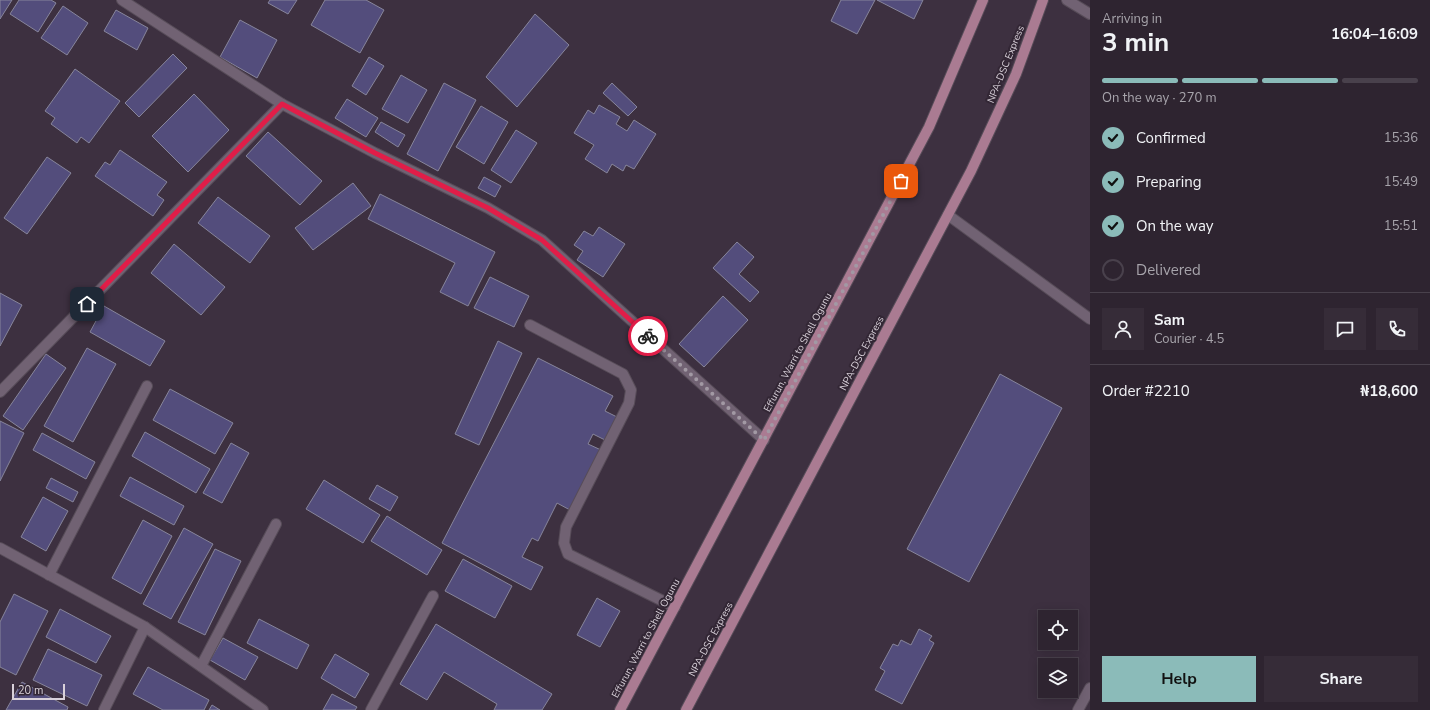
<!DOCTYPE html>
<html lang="en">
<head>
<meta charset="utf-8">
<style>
	:root { --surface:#2e2430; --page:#362c38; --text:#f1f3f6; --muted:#a7a4ab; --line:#49414c; --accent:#8bbbb9 }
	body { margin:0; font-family:"Nunito Sans",sans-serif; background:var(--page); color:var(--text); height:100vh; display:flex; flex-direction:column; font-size:15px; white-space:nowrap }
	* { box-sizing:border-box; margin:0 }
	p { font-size:13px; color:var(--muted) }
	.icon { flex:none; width:22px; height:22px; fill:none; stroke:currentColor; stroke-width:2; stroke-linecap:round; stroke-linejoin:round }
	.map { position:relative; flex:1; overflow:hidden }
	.panel { display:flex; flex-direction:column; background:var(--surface); width:340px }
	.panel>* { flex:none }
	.buttons { position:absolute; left:1038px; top:610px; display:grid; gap:8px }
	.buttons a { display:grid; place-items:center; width:40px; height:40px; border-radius:0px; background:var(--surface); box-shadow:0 2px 10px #0003,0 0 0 1px var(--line); font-size:20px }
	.scale { position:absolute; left:12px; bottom:10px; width:53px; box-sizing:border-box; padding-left:4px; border:2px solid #d9d1da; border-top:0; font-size:11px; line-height:14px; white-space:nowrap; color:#d9d1da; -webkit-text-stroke:3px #332735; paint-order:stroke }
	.pin { position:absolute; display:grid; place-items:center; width:34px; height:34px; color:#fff; margin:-17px; border-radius:8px; box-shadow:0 2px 6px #0006 }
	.courier { position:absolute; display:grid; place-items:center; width:40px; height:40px; margin:-20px; border:3px solid #e11d48; border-radius:50%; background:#fff; color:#222; box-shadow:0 1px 5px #0007 }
	.head em { font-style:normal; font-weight:700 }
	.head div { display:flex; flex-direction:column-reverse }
	.head { display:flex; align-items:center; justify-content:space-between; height:68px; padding:0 12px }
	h1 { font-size:26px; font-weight:700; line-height:30px }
	.bar { display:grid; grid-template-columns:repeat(4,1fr); gap:6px 4px; align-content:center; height:48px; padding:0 12px }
	.bar i { height:5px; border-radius:3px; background:var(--line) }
	.bar .on { background:var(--accent) }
	.bar p { grid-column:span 4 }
	.line { display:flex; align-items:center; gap:10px; padding:0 12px; border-top:1px solid var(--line) }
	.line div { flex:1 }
	.round { display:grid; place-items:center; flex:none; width:42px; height:42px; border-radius:0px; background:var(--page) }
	ol { padding:0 12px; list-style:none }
	li { display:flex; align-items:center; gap:12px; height:44px }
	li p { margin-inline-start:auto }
	li .icon { padding:4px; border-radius:50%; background:var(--accent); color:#111; stroke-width:4 }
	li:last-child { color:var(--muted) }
	li i { width:22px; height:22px; border:2px solid var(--line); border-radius:50% }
	.cta { display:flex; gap:8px; margin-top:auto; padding:8px 12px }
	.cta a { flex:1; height:46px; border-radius:0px; background:var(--accent); color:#111; font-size:16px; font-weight:700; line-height:46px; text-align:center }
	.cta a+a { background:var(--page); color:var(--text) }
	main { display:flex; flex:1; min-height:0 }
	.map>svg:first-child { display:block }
</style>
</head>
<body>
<main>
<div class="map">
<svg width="1090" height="710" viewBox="0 0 1090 710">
	<rect width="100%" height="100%" fill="#3d3040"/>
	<g fill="#534d7c" stroke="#87859b">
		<path d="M0,0H12L0,19Z"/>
		<path d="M19,0H51L56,3L38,32L10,14Z"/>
		<path d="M270,0H297L288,14L268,3Z"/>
		<path d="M325,0H366L384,10L360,53L311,25Z"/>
		<path d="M841,0H875L857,34L831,21Z"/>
		<path d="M877,0H923L914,19Z"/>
		<path d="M63,6L88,23L67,55L41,38Z"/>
		<path d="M116,10L148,28L137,50L104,31Z"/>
		<path d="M535,14L569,45L517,107L486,77Z"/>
		<path d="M240,20L277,40L257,78L220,57Z"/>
		<path d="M173,54L187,68L139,117L125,103Z"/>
		<path d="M369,57L384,66L366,95L352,86Z"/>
		<path d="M75,69L120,101L89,143L81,137L77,143L51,124L55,118L45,111Z"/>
		<path d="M401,75L427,90L408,123L382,109Z"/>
		<path d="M444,83L476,100L438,171L407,154Z"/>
		<path d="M612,83L637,107L628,116L603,93Z"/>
		<path d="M194,94L229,130L188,172L152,136Z"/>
		<path d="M347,99L378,118L366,137L335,118Z"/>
		<path d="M599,105L620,117L616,124L627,131L634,120L656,134L634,169L626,165L623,171L612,164L607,173L585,159L594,145L574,133L588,110L594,114Z"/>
		<path d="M481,106L508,122L484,164L456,147Z"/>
		<path d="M381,122L405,135L398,147L375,132Z"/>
		<path d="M516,130L537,143L511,183L491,170Z"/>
		<path d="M268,132L322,181L300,205L246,156Z"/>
		<path d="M120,150L167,182L157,195L164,200L153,216L95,176L105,162L110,165Z"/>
		<path d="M47,157L71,173L27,234L4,218Z"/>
		<path d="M484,177L501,186L495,197L478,188Z"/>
		<path d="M353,183L371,206L313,250L295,228Z"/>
		<path d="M380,194L495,252L468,306L440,292L455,263L368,219Z"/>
		<path d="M218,197L270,236L250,263L198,223Z"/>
		<path d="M599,227L625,244L603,277L577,260L583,251L574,245L584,231L593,236Z"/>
		<path d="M737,242L754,257L739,274L759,292L750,302L713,268Z"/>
		<path d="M174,244L225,287L201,315L151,273Z"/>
		<path d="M490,277L529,296L514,327L474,308Z"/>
		<path d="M0,293L22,305L0,346Z"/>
		<path d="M723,296L748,320L704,367L679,344Z"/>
		<path d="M104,306L165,341L150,366L90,332Z"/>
		<path d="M498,341L522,353L479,445L455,434Z"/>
		<path d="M87,348L116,364L73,442L44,426Z"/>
		<path d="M46,354L66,368L23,430L3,416Z"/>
		<path d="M538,358L613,396L605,411L619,418L607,441L593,434L588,444L601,450L570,510L557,503L538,541L532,538L522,557L543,567L531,590L442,543Z"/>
		<path d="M1000,374L1062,408L969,582L907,549Z"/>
		<path d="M170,389L233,423L215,454L153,420Z"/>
		<path d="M0,421L24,433L0,481Z"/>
		<path d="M145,432L210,469L196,493L132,456Z"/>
		<path d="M42,433L95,462L86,479L33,450Z"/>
		<path d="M231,443L249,453L222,503L203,493Z"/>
		<path d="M130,477L184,506L174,525L120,496Z"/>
		<path d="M51,478L78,492L73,502L46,488Z"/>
		<path d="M324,480L380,515L363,543L306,509Z"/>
		<path d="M377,485L398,497L390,511L369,499Z"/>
		<path d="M43,497L68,511L46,551L21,537Z"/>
		<path d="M387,516L442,550L427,575L371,541Z"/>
		<path d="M143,520L172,536L141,594L112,578Z"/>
		<path d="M184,528L213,544L171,619L143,604Z"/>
		<path d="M215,549L241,561L205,635L178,622Z"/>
		<path d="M463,559L512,586L495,618L445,591Z"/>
		<path d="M14,594L48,611L16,675L0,667V622Z"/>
		<path d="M597,598L620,611L600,647L577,635Z"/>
		<path d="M60,609L111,636L96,663L46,637Z"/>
		<path d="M259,619L309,645L297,669L247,643Z"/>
		<path d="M436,624L552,694L542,710H494L497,704L444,672L427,700L400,684Z"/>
		<path d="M919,629L932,636L929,640L934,643L902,704L875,690L885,671L880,668L893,644L898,646L901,640L911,645Z"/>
		<path d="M223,638L258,657L245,680L210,660Z"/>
		<path d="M48,649L102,675L87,706L33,680Z"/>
		<path d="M335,654L369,674L355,698L321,678Z"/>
		<path d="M148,667L209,700L204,710H163L133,694Z"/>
		<path d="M22,682L68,707L67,710H6Z"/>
		<path d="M332,694L357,707L355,710H323Z"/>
		<path d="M212,705L220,710H209Z"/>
	</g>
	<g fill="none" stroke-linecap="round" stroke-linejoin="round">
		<g stroke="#574c58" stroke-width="12">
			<g id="minor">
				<path d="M122,0L282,104L375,153L488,208L542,240L764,440"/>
				<path d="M1067,0L1090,14"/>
				<path d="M948,215L1090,319"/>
				<path d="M530,325L623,374L631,390L629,403L566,527L564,543L568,554L675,607"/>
				<path d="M0,392L282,104"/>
				<path d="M0,548L145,627L263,710"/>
				<path d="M49,575L147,386"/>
				<path d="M201,666L276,524"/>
				<path d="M104,710L145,627"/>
				<path d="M371,710L433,596"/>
				<path d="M1078,710L1090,688"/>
			</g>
		</g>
		<g stroke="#574c58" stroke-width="12">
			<g id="major">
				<path d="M620,710L929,127L983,0"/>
				<path d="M686,710L971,171L1016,74L1043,0"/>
			</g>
		</g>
		<use href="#minor" stroke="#716273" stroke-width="10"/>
		<use href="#major" stroke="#aa7b92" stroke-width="10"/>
	</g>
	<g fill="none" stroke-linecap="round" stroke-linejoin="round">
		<path stroke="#a299a4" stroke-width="4" stroke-dasharray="0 7.2" d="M648,336L764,440L901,181"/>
		<path stroke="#e11d48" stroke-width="5" d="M87,304L282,104L375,153L488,208L542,240L648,336"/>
	</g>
	<g text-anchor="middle" stroke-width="4" stroke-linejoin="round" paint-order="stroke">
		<g font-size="10" fill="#d9d1da" stroke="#332735">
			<text transform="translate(1005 64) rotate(-68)" y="4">NPA-DSC Express</text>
			<text transform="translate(797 352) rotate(-62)" y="4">Effurun, Warri to Shell Ogunu</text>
			<text transform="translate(861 353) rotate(-62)" y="4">NPA-DSC Express</text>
			<text transform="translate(645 638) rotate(-62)" y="4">Effurun, Warri to Shell Ogunu</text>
			<text transform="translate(710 639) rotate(-62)" y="4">NPA-DSC Express</text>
		</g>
	</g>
</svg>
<div class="buttons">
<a><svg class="icon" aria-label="locate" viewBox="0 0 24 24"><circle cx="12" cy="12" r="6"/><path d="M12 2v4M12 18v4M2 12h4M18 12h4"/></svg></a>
<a><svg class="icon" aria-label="layers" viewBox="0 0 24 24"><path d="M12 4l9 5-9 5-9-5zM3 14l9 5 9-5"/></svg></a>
</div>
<div class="scale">20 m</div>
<div class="pin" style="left:901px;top:181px;background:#ea580c"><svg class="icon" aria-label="bag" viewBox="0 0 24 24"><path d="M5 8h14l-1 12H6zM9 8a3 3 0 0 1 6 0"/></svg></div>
<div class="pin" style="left:87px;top:304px;background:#1f2937"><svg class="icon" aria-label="home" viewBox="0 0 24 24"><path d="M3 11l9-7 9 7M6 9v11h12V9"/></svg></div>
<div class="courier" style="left:648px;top:336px"><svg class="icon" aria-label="bike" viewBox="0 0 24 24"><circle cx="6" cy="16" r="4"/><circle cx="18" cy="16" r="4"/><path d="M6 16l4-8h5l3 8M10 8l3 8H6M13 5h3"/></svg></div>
</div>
<section class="panel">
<div class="head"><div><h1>3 min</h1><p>Arriving in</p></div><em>16:04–16:09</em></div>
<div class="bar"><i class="on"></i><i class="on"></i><i class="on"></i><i></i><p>On the way · 270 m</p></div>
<ol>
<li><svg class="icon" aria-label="check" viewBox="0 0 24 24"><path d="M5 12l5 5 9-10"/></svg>Confirmed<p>15:36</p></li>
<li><svg class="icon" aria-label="check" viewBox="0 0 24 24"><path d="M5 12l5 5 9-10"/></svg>Preparing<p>15:49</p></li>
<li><svg class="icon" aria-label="check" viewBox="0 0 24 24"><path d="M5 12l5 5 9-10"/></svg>On the way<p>15:51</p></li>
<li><i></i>Delivered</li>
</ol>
<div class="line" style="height:72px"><a class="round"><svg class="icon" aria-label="person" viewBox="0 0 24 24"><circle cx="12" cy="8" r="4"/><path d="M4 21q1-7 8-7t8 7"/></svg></a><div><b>Sam</b><p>Courier · 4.5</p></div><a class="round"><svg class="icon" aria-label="chat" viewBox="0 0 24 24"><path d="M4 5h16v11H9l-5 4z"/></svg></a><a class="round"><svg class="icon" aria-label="phone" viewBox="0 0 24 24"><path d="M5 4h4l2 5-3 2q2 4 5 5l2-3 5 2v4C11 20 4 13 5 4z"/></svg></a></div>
<div class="line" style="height:52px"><div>Order #2210</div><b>₦18,600</b></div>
<div class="cta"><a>Help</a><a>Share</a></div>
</section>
</main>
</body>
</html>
